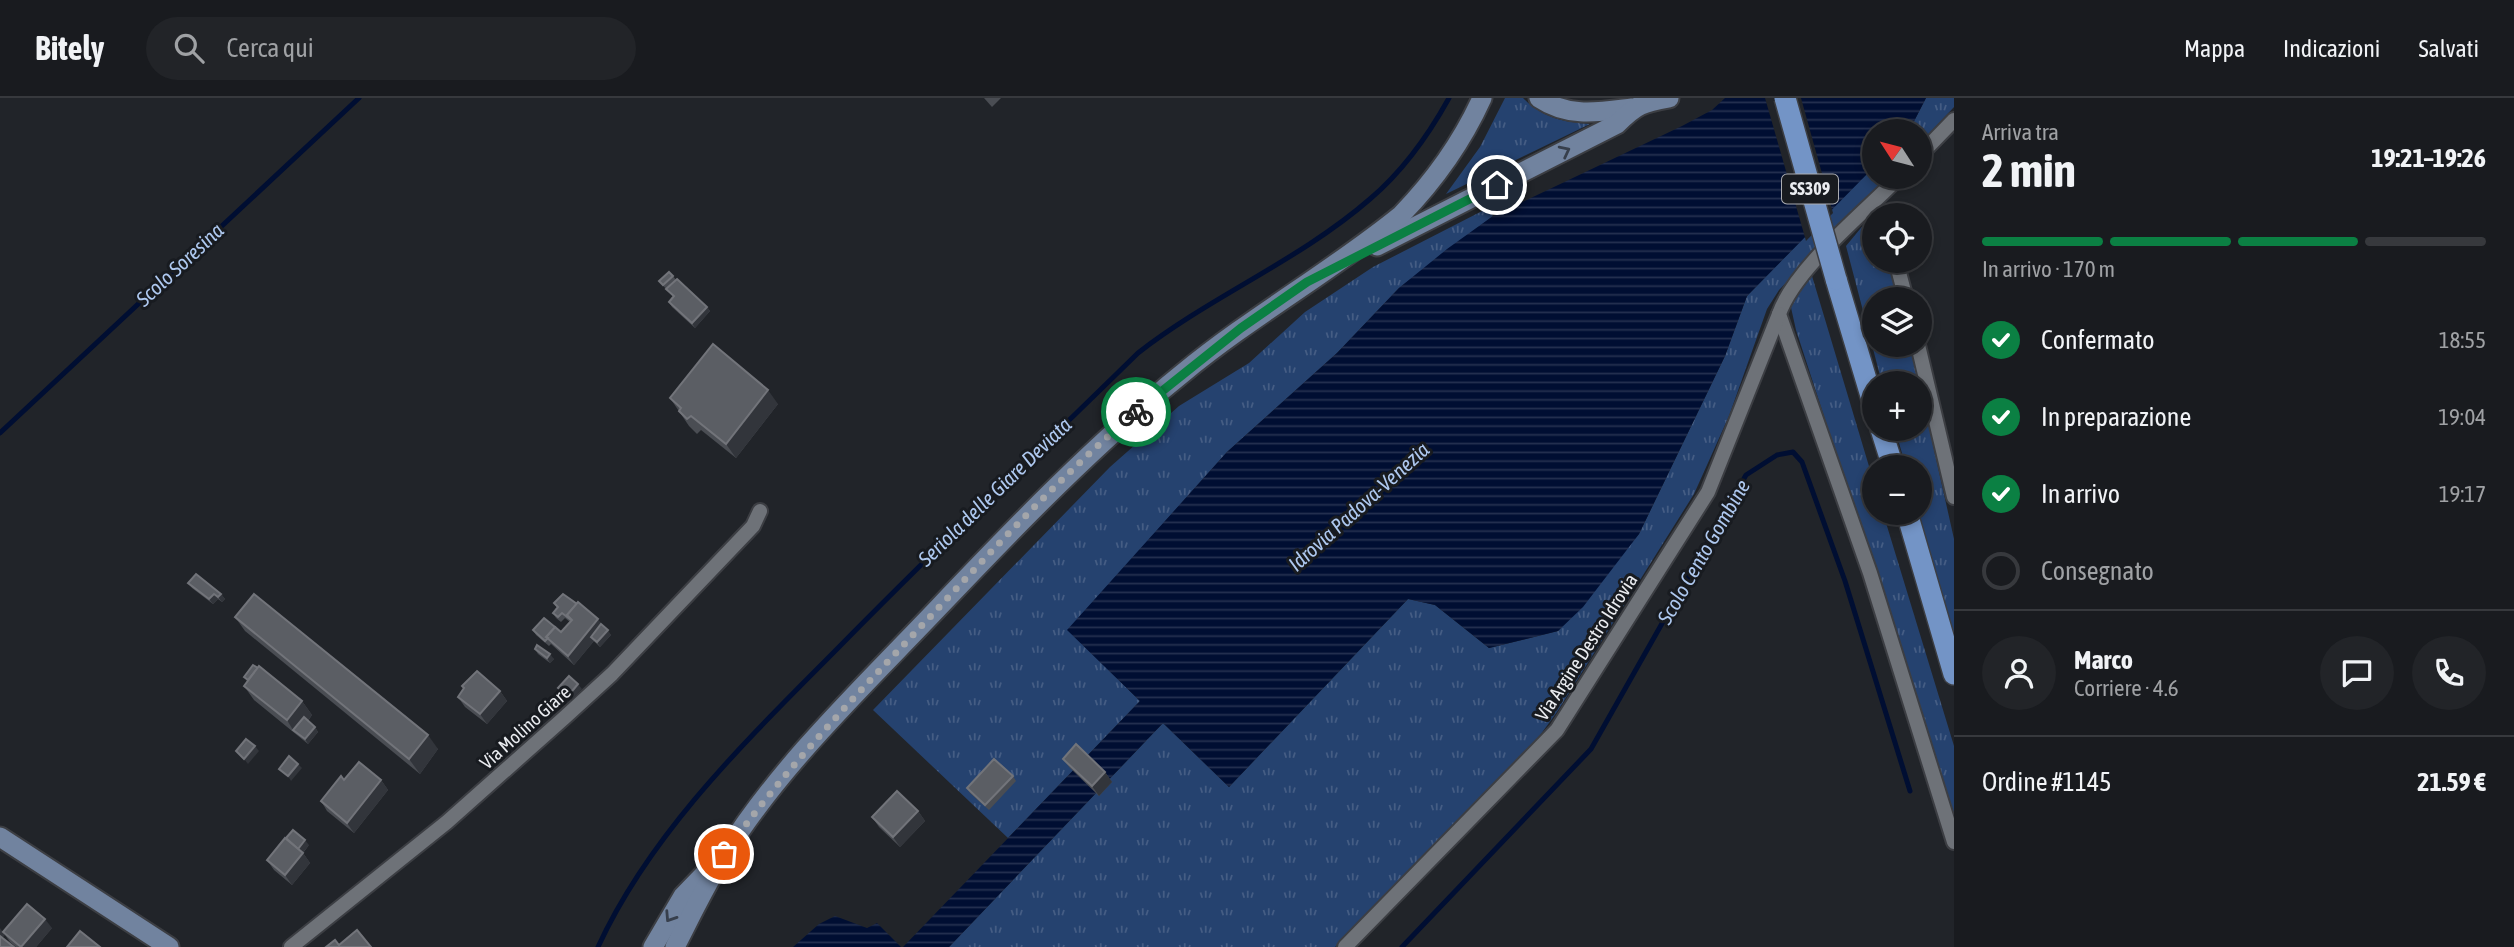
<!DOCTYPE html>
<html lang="it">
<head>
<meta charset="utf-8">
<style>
	:root { --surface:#191b1f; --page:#222428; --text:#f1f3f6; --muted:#9fa1a4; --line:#37393d; --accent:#0b8043 }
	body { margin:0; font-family:"Asap Condensed",sans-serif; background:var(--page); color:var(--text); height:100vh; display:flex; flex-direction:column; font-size:26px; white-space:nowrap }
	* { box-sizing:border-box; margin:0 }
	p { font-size:23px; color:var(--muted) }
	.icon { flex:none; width:38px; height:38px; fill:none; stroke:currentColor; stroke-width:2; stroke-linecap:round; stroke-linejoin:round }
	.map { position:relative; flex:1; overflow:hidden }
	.panel { display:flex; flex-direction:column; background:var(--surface); width:560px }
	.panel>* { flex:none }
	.needle { width:46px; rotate:306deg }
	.tools { position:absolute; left:1862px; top:21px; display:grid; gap:14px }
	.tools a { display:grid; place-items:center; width:70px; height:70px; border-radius:50%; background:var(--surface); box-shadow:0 4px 10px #0003,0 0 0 2px var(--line); font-size:35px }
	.pin { position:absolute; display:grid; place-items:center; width:60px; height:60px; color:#fff; margin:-30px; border:4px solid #fff; border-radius:50%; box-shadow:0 2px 7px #0007 }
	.courier { position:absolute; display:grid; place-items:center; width:70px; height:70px; margin:-35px; border:5px solid #0b8043; border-radius:50%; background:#fff; color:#222; box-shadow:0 2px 9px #0007 }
	.head em { font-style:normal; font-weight:700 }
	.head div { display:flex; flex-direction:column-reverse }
	.head { display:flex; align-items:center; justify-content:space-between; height:119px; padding:0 28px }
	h1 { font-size:46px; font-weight:700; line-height:52px }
	.bar { display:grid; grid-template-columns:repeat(4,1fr); gap:10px 7px; align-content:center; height:84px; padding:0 28px }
	.bar i { height:9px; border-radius:5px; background:var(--line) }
	.bar .on { background:var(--accent) }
	.bar p { grid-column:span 4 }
	.line { display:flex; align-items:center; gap:18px; padding:0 28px; border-top:2px solid var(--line) }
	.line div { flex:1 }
	.round { display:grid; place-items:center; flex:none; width:74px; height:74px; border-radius:37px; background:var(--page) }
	ol { padding:0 28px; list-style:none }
	li { display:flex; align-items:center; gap:21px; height:77px }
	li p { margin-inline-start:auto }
	li .icon { padding:7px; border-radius:50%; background:var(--accent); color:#fff; stroke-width:4 }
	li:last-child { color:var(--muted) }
	li i { width:38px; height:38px; border:4px solid var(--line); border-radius:50% }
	header { display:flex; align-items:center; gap:42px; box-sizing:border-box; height:98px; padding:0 35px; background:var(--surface); border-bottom:2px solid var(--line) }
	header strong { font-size:33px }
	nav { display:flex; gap:38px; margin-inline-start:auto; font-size:24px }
	.search { width:490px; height:63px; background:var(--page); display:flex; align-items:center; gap:18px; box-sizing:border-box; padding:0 24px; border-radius:38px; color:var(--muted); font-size:26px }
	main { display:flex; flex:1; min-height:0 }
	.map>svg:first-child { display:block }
</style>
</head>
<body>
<header>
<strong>Bitely</strong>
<div class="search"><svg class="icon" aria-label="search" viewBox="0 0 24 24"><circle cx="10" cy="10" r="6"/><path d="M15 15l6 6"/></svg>Cerca qui</div>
<nav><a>Mappa</a><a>Indicazioni</a><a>Salvati</a></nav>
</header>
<main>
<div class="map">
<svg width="1954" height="849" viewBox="0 0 1954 849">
	<defs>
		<pattern id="grass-tufts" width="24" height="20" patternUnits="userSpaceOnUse" patternTransform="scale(1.75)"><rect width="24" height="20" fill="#25426f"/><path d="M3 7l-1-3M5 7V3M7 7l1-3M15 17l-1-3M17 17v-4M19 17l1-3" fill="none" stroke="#455d84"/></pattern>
		<pattern id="water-rules" width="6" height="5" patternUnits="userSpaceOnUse" patternTransform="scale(1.75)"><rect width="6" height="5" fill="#000e32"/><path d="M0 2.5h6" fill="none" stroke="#253150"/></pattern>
	</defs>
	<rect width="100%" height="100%" fill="#212429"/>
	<g fill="url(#grass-tufts)">
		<path d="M1505,0H1523C1543,20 1563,24 1590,26L1446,96L1480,49Z"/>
		<path d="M1926,0H1954V9L1920,45V33H1909Z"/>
		<path d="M1874,68V79H1888L1779,192L1767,211L1729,318L1694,396L1557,614L1538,640L1335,849H949L1163,625L1229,689L1408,501L1435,507L1489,550L1558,533L1639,436L1725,258L1747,198Z"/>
		<path d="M1488,110L1493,118L1399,190L1337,255L1227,354L1068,532L1140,603L1008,740L873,612L1110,369L1179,308L1249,265L1305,214L1373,169Z"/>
		<path d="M1865,125L1874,128V163H1888L1899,201H1874V247H1910L1919,285H1882L1846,148Z"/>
		<path d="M1812,178L1874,385V415H1883L1954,648V718L1796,232L1790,205Z"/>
		<path d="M1920,289L1954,441V539L1919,415L1920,369H1906L1895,331H1920Z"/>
	</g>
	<g fill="url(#water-rules)">
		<path d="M1725,0H1926L1909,33H1874V69L1747,198L1725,258L1639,436L1583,509L1558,533L1489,550L1435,507L1408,501L1229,689L1163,625L949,849H903L1140,603L1067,532L1227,354L1337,255L1399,190L1447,151L1493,118L1682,28L1712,12Z"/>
		<path d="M835,818L867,830L877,825L901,849H793L819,826Z"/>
	</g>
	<path fill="#212429" d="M1765,0H1801L1833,115L1806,143Z"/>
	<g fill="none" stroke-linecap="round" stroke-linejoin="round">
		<g stroke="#000e32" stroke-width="5">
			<path d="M0,335L359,0"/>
			<path d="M598,849C652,732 750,639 839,549C937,449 1038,353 1138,255C1211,198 1300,162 1370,101C1403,73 1428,38 1449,0"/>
			<path d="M1402,849L1591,651L1746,377L1777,357L1793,354L1802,364L1845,483L1910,693"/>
		</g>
		<g stroke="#3c3e43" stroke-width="18">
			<g id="street">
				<path d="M1920,57L1954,22"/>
				<path d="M1899,79C1864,115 1795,170 1779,216L1870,475L1954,744"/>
				<path d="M1896,163L1906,201"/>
				<path d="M1918,247L1954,399"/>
				<path d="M291,849L447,724L564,620L612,576L753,428L760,413"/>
				<path d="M1345,849L1557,632L1708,394L1779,216"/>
			</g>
		</g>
		<g stroke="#3c3e43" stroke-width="23">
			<g id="secondary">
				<path d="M1539,0C1569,20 1599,14 1632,10"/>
				<path d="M1377,148L1617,26C1637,6 1642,5 1669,0"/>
				<path d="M0,739L169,849"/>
				<path d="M653,849L683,798L711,769"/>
				<path d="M675,849C691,818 706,786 725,756C781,666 866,586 939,509C1017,427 1095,346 1183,275C1252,218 1331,174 1401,117C1434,83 1462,44 1482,0"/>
			</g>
		</g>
		<g stroke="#3c3e43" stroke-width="24">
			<g id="primary">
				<path d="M1836,181L1874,308"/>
				<path d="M1881,331L1893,369"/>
				<path d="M1907,415L1954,576"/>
			</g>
		</g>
		<use href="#street" stroke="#6e7278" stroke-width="14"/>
		<use href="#secondary" stroke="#71839f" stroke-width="19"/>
		<use href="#primary" stroke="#7394c6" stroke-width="21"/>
		<g stroke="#3c3e43" stroke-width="24" stroke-linecap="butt">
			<path id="primary-bridge" d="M1785,0L1836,181"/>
		</g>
		<use href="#primary-bridge" stroke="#7394c6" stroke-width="21"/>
	</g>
	<g fill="#4a4d53">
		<path d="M984,0H1001L992,9Z"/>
		<path d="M673,178L676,182L707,209L710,213L695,230L672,209L669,204L673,199L659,183Z"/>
		<path d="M670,300L778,306L736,360L701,332L697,336L689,328Z"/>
		<path d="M188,485L221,496L225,501L222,504L218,501L213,506L192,490Z"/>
		<path d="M554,505L601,526L611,537L600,549L594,543L574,567L551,546L549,548L536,537L533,532L561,534L570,524L565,520L561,524L556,520L553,515L557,510Z"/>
		<path d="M235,519L438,651L420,676L245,533Z"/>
		<path d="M535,551L554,561L550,565L538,556Z"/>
		<path d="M244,579L302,603L312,617L308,623L315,629L318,634L308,646L254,602L244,588L247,583Z"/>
		<path d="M462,588L500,593L507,603L487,626L465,609L458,599L464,591Z"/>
		<path d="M1063,661L1105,674L1112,684L1099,698L1070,670Z"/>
		<path d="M1013,678L1016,683L989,712L970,695L967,690Z"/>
		<path d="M344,682H381L388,692L354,735L327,713L321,703Z"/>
		<path d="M918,713L925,723L900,749L879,729L872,719Z"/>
		<path d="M309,747L303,755L310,765L292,787L274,772L267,762Z"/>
		<path d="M52,830L36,849H16L10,844L3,834Z"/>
	</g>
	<g fill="#32353b">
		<path d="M707,209L710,213L695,230L692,225Z"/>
		<path d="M768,292L778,306L736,360L726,346Z"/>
		<path d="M214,496L218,501L213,506L209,501Z"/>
		<path d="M221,496L225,501L222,504L218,499Z"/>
		<path d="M598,521L605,531L591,539L594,543L574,567L568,558Z"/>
		<path d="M608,532L611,537L600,549L597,544Z"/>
		<path d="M550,556L554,561L550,565L547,560Z"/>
		<path d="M578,586L582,591L571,603L568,598Z"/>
		<path d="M500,593L507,603L487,626L480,616Z"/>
		<path d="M302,603L312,617L298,635L293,632L287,622Z"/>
		<path d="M315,629L318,634L308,646L305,641Z"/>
		<path d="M428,637L438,651L420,676L409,661Z"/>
		<path d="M255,648L259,653L248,666L244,661Z"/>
		<path d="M298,666L302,670L291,683L288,678Z"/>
		<path d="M1105,674L1112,684L1099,698L1092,688Z"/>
		<path d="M381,682L388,692L354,735L347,725Z"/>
		<path d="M918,713L925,723L900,749L893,739Z"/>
		<path d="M305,742L309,747L301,757L297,752Z"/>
		<path d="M303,755L310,765L292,787L285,777Z"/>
		<path d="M45,821L52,830L36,849H21Z"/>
		<path d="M0,830L5,837L0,843Z"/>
	</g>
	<g fill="#5b5e64" stroke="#72747a" stroke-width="2">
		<path d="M669,174L673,178L663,187L659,183Z"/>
		<path d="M677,181L707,209L692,225L669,204L674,198L666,191Z"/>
		<path d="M713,246L768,292L726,346L691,318L687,321L679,313L681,310L670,300Z"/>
		<path d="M196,476L221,496L218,499L214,496L209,501L188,485Z"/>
		<path d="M254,496L428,637L409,661L235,519Z"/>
		<path d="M563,496L577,506L567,517L571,522L562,515L558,519L553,515L558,509L554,505Z"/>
		<path d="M578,504L598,521L568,558L546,539L555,529L561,534L572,522L567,517Z"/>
		<path d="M544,520L555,529L546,539L548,540L545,543L533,532Z"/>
		<path d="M601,526L608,532L597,544L591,539Z"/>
		<path d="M537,547L550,556L547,560L535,551Z"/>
		<path d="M253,567L258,570L248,582L244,579Z"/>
		<path d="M259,568L302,603L287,622L244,588Z"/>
		<path d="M477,573L500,593L480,616L458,599L464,590L462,588Z"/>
		<path d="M569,578L578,586L568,598L558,590Z"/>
		<path d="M304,619L315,629L305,641L293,632Z"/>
		<path d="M246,641L255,648L244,661L236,653Z"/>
		<path d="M1076,646L1105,674L1092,688L1063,661Z"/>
		<path d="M289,658L298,666L288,678L279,671Z"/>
		<path d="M994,661L1013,678L985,707L967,690Z"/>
		<path d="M359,664L381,682L347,725L321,703L341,678L344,682Z"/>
		<path d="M897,693L918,713L893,739L872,719Z"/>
		<path d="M293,732L305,742L298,751L286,740Z"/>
		<path d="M285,740L303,755L285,777L267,762Z"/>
		<path d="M27,806L45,821L21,849L3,834Z"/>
		<path d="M357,832L371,849H326L335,842L339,847Z"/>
		<path d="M80,833L100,849H67Z"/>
		<path d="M0,838L14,849H0Z"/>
	</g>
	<defs><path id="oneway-chevron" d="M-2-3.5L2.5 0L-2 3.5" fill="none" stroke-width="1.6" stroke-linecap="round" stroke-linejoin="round" transform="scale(1.75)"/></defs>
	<g stroke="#373f4c">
		<use href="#oneway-chevron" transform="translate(1565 53) rotate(-27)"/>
		<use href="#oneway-chevron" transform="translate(670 819) rotate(123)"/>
	</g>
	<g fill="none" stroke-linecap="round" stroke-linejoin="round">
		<path stroke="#a4a6aa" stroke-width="7" stroke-dasharray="0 12.6" d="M724,756C785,671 857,596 929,520C995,449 1062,377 1136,314"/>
		<path stroke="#0b8043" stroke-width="9" d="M1136,314L1241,230L1307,184L1497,87"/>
	</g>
	<g text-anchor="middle" stroke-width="6" stroke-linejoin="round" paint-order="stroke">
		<rect fill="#181b20" stroke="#abadb2" stroke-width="2" x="1782" y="76.5" width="56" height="29" rx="5"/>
		<g font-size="18" font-weight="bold" fill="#eaecf0">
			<text x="1810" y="97">SS309</text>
		</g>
		<g font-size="19" fill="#eaecf0" stroke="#181b20">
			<text transform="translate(1586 549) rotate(-57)" y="7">Via Argine Destro Idrovia</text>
			<text transform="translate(525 629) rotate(-42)" y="7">Via Molino Giare</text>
		</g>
		<g font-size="21" font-style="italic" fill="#aec8ef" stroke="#181b20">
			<text transform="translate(180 167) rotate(-43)" y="7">Scolo Soresina</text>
			<text transform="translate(995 394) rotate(-44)" y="7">Seriola delle Giare Deviata</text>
			<text transform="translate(1359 409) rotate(-42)" y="7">Idrovia Padova-Venezia</text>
			<text transform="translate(1704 454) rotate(-60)" y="7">Scolo Cento Gombine</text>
		</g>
	</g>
</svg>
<div class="tools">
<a><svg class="needle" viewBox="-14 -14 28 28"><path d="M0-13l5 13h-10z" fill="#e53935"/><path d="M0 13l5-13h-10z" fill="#9fa1a4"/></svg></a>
<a><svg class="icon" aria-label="locate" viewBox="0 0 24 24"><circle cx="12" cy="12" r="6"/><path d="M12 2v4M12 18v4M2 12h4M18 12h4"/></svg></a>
<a><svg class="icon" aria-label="layers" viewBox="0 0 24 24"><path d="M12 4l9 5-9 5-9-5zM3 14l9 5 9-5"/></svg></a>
<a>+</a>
<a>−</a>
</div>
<div class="pin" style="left:724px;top:756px;background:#ea580c"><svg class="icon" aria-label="bag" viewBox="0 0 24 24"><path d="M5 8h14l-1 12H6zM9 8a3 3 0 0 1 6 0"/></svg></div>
<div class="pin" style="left:1497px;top:87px;background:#1f2937"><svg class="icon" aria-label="home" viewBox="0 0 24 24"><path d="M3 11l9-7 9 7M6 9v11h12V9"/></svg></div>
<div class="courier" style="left:1136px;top:314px"><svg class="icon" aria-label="bike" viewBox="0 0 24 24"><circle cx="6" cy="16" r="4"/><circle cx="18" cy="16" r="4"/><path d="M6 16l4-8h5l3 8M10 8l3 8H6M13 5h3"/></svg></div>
</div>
<section class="panel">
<div class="head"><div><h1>2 min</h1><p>Arriva tra</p></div><em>19:21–19:26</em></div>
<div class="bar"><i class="on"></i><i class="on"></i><i class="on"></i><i></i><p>In arrivo · 170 m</p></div>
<ol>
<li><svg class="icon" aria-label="check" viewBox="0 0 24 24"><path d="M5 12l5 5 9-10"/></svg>Confermato<p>18:55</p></li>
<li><svg class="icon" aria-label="check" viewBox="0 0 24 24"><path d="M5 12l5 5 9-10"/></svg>In preparazione<p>19:04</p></li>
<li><svg class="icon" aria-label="check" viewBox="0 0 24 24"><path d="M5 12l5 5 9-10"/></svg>In arrivo<p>19:17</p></li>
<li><i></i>Consegnato</li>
</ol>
<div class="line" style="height:126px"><a class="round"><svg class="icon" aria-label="person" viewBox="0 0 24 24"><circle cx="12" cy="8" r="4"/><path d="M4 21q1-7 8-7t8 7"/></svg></a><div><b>Marco</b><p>Corriere · 4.6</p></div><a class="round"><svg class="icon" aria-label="chat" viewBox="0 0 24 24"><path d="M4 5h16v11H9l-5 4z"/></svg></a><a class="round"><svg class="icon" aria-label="phone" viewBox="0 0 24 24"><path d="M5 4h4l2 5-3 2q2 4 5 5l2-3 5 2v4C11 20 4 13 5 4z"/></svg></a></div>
<div class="line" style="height:91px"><div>Ordine #1145</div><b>21.59 €</b></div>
</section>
</main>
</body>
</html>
